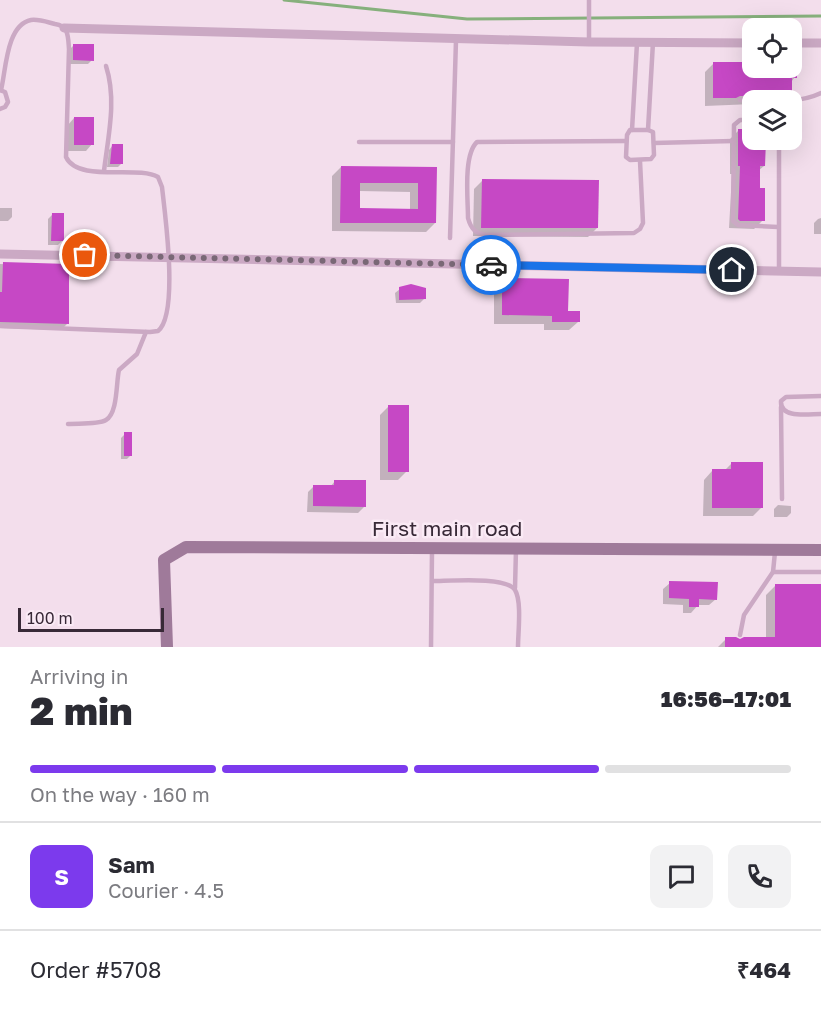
<!DOCTYPE html>
<html lang="en">
<head>
<meta charset="utf-8">
<style>
	:root { --surface:#fff; --page:#f2f2f3; --text:#2b2b33; --muted:#7c7c81; --line:#e1e1e2; --accent:#7c3aed }
	body { margin:0; font-family:"Golos Text",sans-serif; background:var(--page); color:var(--text); height:100vh; display:flex; flex-direction:column; font-size:22px; white-space:nowrap }
	* { box-sizing:border-box; margin:0 }
	p { font-size:20px; color:var(--muted) }
	.icon { flex:none; width:33px; height:33px; fill:none; stroke:currentColor; stroke-width:2; stroke-linecap:round; stroke-linejoin:round }
	.map { position:relative; height:647px; overflow:hidden }
	.drawer { display:flex; flex-direction:column; background:var(--surface); flex:1 }
	.drawer>* { flex:none }
	.buttons { position:absolute; left:742px; top:18px; display:grid; gap:12px }
	.buttons a { display:grid; place-items:center; width:60px; height:60px; border-radius:12px; background:var(--surface); box-shadow:0 6px 24px #0002; font-size:30px }
	.scale { position:absolute; left:18px; bottom:15px; width:146px; box-sizing:border-box; padding-left:6px; border:3px solid #382937; border-top:0; font-size:16px; line-height:21px; white-space:nowrap; color:#382937; -webkit-text-stroke:4px #faeaf5; paint-order:stroke }
	.pin { position:absolute; display:grid; place-items:center; width:51px; height:51px; color:#fff; margin:-26px; border:3px solid #fff; border-radius:50%; box-shadow:0 2px 6px #0007 }
	.courier { position:absolute; display:grid; place-items:center; width:60px; height:60px; margin:-30px; border:4px solid #1a73e8; border-radius:50%; background:#fff; color:#222; box-shadow:0 2px 8px #0007 }
	.summary em { font-style:normal; font-weight:800 }
	.summary div { display:flex; flex-direction:column-reverse }
	.summary { display:flex; align-items:center; justify-content:space-between; height:102px; padding:0 30px }
	h1 { font-size:39px; font-weight:800; line-height:45px }
	.bar { display:grid; grid-template-columns:repeat(4,1fr); gap:9px 6px; align-content:center; height:72px; padding:0 30px }
	.bar i { height:8px; border-radius:4px; background:var(--line) }
	.bar .selected { background:var(--accent) }
	.bar p { grid-column:span 4 }
	.line { display:flex; align-items:center; gap:15px; padding:0 30px; border-top:2px solid var(--line) }
	.line div { flex:1 }
	.round { display:grid; place-items:center; flex:none; width:63px; height:63px; border-radius:12px; background:var(--page) }
	.map>svg:first-child { display:block }
</style>
</head>
<body>
<div class="map">
<svg width="821" height="647" viewBox="0 0 821 647">
	<rect width="100%" height="100%" fill="#f3deec"/>
	<g fill="#0003" fill-rule="evenodd">
		<path d="M74,45L92,60L88,64H70V49Z"/>
		<path d="M714,63L753,64V68H792V64H796L795,77L791,82V95L786,100H753V104L705,106V72Z"/>
		<path d="M74,118L92,144L86,151H68V125Z"/>
		<path d="M739,130L753,131V140H764V166L758,171V190L763,220L754,229L729,228L732,174H730V139Z"/>
		<path d="M113,145L122,163L118,167H107L109,150Z"/>
		<path d="M341,167L435,168V223L426,232L332,231V176ZM359,191L410,192V210H359Z"/>
		<path d="M483,180L597,228L588,237L473,236L474,189Z"/>
		<path d="M0,208H12V217L8,221H0Z"/>
		<path d="M52,215L62,241L58,245H48V219Z"/>
		<path d="M821,218V234H814V223L818,219Z"/>
		<path d="M0,264L68,266L67,324L61,330L0,328Z"/>
		<path d="M503,279L567,312L578,322L569,330H544V324H494V288Z"/>
		<path d="M400,289L424,299L420,303H396L395,293Z"/>
		<path d="M389,406L407,471L398,480H380V415Z"/>
		<path d="M125,434L131,455L127,459H121V438Z"/>
		<path d="M732,463L762,507L753,516H703L704,480L712,471H724Z"/>
		<path d="M335,481L364,507L358,513L307,512L308,492L314,486L330,487Z"/>
		<path d="M778,505L791,506V513L787,517H774V509Z"/>
		<path d="M670,583L716,599L709,605H698L691,613H683V605L663,604V589Z"/>
		<path d="M775,586H821V647H718L726,639L740,641L766,639V595Z"/>
	</g>
	<g fill="none" stroke-linecap="round" stroke-linejoin="round">
		<path stroke="#86b07c" stroke-width="3" d="M284,0L467,19L821,16"/>
	</g>
	<g fill="#c648c5" fill-rule="evenodd">
		<path d="M73,44H94V61L73,60Z"/>
		<path d="M713,62H753V68H797V78H792V96H740L736,98H713Z"/>
		<rect x="74" y="117" width="20" height="28"/>
		<path d="M738,129H753V140H766L765,166H760V188H765V221H740L738,219L740,166H738Z"/>
		<path d="M112,144H123V164H110Z"/>
		<path d="M341,166L437,167L436,223H340ZM360,183H418V209L360,208Z"/>
		<path d="M482,179L599,180L598,228H481Z"/>
		<path d="M52,213H64V241H51Z"/>
		<path d="M3,262L69,264V324L0,322V292H2Z"/>
		<path d="M502,278L569,279L568,311H580V322H552V316L502,315Z"/>
		<path d="M411,284L426,288V299L399,300V287Z"/>
		<rect x="388" y="405" width="21" height="67"/>
		<rect x="124" y="432" width="8" height="24"/>
		<path d="M731,462H763V508H712V469H731Z"/>
		<path d="M334,480H366V507L313,506V485H334Z"/>
		<path d="M669,581L718,582L717,600L699,599V607H689V599L669,598Z"/>
		<path d="M775,584H821V647H725V637H736L740,639L744,637H775Z"/>
	</g>
	<g fill="none" stroke-linecap="round" stroke-linejoin="round">
		<g stroke="#cba9c4" stroke-width="4.5">
			<path d="M589,42V0"/>
			<path d="M740,100C766,100 796,105 821,93"/>
			<path d="M0,109L5,107L8,102L5,92L0,90"/>
			<path d="M753,120H740L734,125L733,221L738,225L778,227"/>
			<path d="M630,130H648L653,132L654,155L651,159L630,160L626,157L627,135Z"/>
			<path d="M632,130L637,43"/>
			<path d="M648,130L653,42"/>
			<path d="M779,140V271"/>
			<path d="M626,141L477,142C463,155 468,199 468,218C471,229 475,233 486,235L634,233L640,229L643,223L640,161"/>
			<path d="M359,142H453"/>
			<path d="M654,143L733,141"/>
			<path d="M104,171C108,137 117,100 106,66"/>
			<path d="M450,238L456,40"/>
			<path d="M0,326L150,332L158,331C179,314 165,214 162,187L158,177C138,165 78,183 66,157L69,49C68,37 69,26 55,24C47,22 39,19 31,20C6,25 6,71 1,90"/>
			<path d="M821,396L786,397L781,401C780,419 808,414 821,414"/>
			<path d="M781,407L782,499"/>
			<path d="M68,424C78,423 97,425 106,420C118,413 116,382 119,370L137,354L146,332"/>
			<path d="M773,572H821"/>
			<path d="M432,581C449,581 507,576 515,590C522,601 518,633 518,647"/>
			<path d="M515,588L516,549"/>
			<path d="M740,635L744,615L773,572L775,552"/>
			<path d="M431,647L432,551"/>
		</g>
		<g stroke="#cba9c4" stroke-width="9">
			<path d="M64,28L589,42L753,43"/>
			<path d="M792,43H821"/>
			<path d="M0,254L821,272"/>
		</g>
		<path stroke="#9f7a9a" stroke-width="12" d="M167,647L164,560L186,547L821,550"/>
	</g>
	<g fill="none" stroke-linecap="round" stroke-linejoin="round">
		<path stroke="#796876" stroke-width="6" stroke-dasharray="0 10.8" d="M85,255L491,265"/>
		<path stroke="#1a73e8" stroke-width="8" d="M491,265L732,270"/>
	</g>
	<g text-anchor="middle" stroke-width="5" stroke-linejoin="round" paint-order="stroke">
		<g font-size="21" fill="#382937" stroke="#faeaf5">
			<text x="447" y="536">First main road</text>
		</g>
	</g>
</svg>
<div class="buttons">
<a><svg class="icon" aria-label="locate" viewBox="0 0 24 24"><circle cx="12" cy="12" r="6"/><path d="M12 2v4M12 18v4M2 12h4M18 12h4"/></svg></a>
<a><svg class="icon" aria-label="layers" viewBox="0 0 24 24"><path d="M12 4l9 5-9 5-9-5zM3 14l9 5 9-5"/></svg></a>
</div>
<div class="scale">100 m</div>
<div class="pin" style="left:85px;top:255px;background:#ea580c"><svg class="icon" aria-label="bag" viewBox="0 0 24 24"><path d="M5 8h14l-1 12H6zM9 8a3 3 0 0 1 6 0"/></svg></div>
<div class="pin" style="left:732px;top:270px;background:#1f2937"><svg class="icon" aria-label="home" viewBox="0 0 24 24"><path d="M3 11l9-7 9 7M6 9v11h12V9"/></svg></div>
<div class="courier" style="left:491px;top:265px"><svg class="icon" aria-label="car" viewBox="0 0 24 24"><path d="M5 17H2v-5l4-1 3-4h7l3 4 3 1v5h-3M9 17h6M6 11h13"/><circle cx="7" cy="17" r="2"/><circle cx="17" cy="17" r="2"/></svg></div>
</div>
<section class="drawer">
<div class="summary"><div><h1>2 min</h1><p>Arriving in</p></div><em>16:56–17:01</em></div>
<div class="bar"><i class="selected"></i><i class="selected"></i><i class="selected"></i><i></i><p>On the way · 160 m</p></div>
<div class="line" style="height:108px"><b class="round" style="background:var(--accent);color:#fff">S</b><div><b>Sam</b><p>Courier · 4.5</p></div><a class="round"><svg class="icon" aria-label="chat" viewBox="0 0 24 24"><path d="M4 5h16v11H9l-5 4z"/></svg></a><a class="round"><svg class="icon" aria-label="phone" viewBox="0 0 24 24"><path d="M5 4h4l2 5-3 2q2 4 5 5l2-3 5 2v4C11 20 4 13 5 4z"/></svg></a></div>
<div class="line" style="height:78px"><div>Order #5708</div><b>₹464</b></div>
</section>
</body>
</html>
